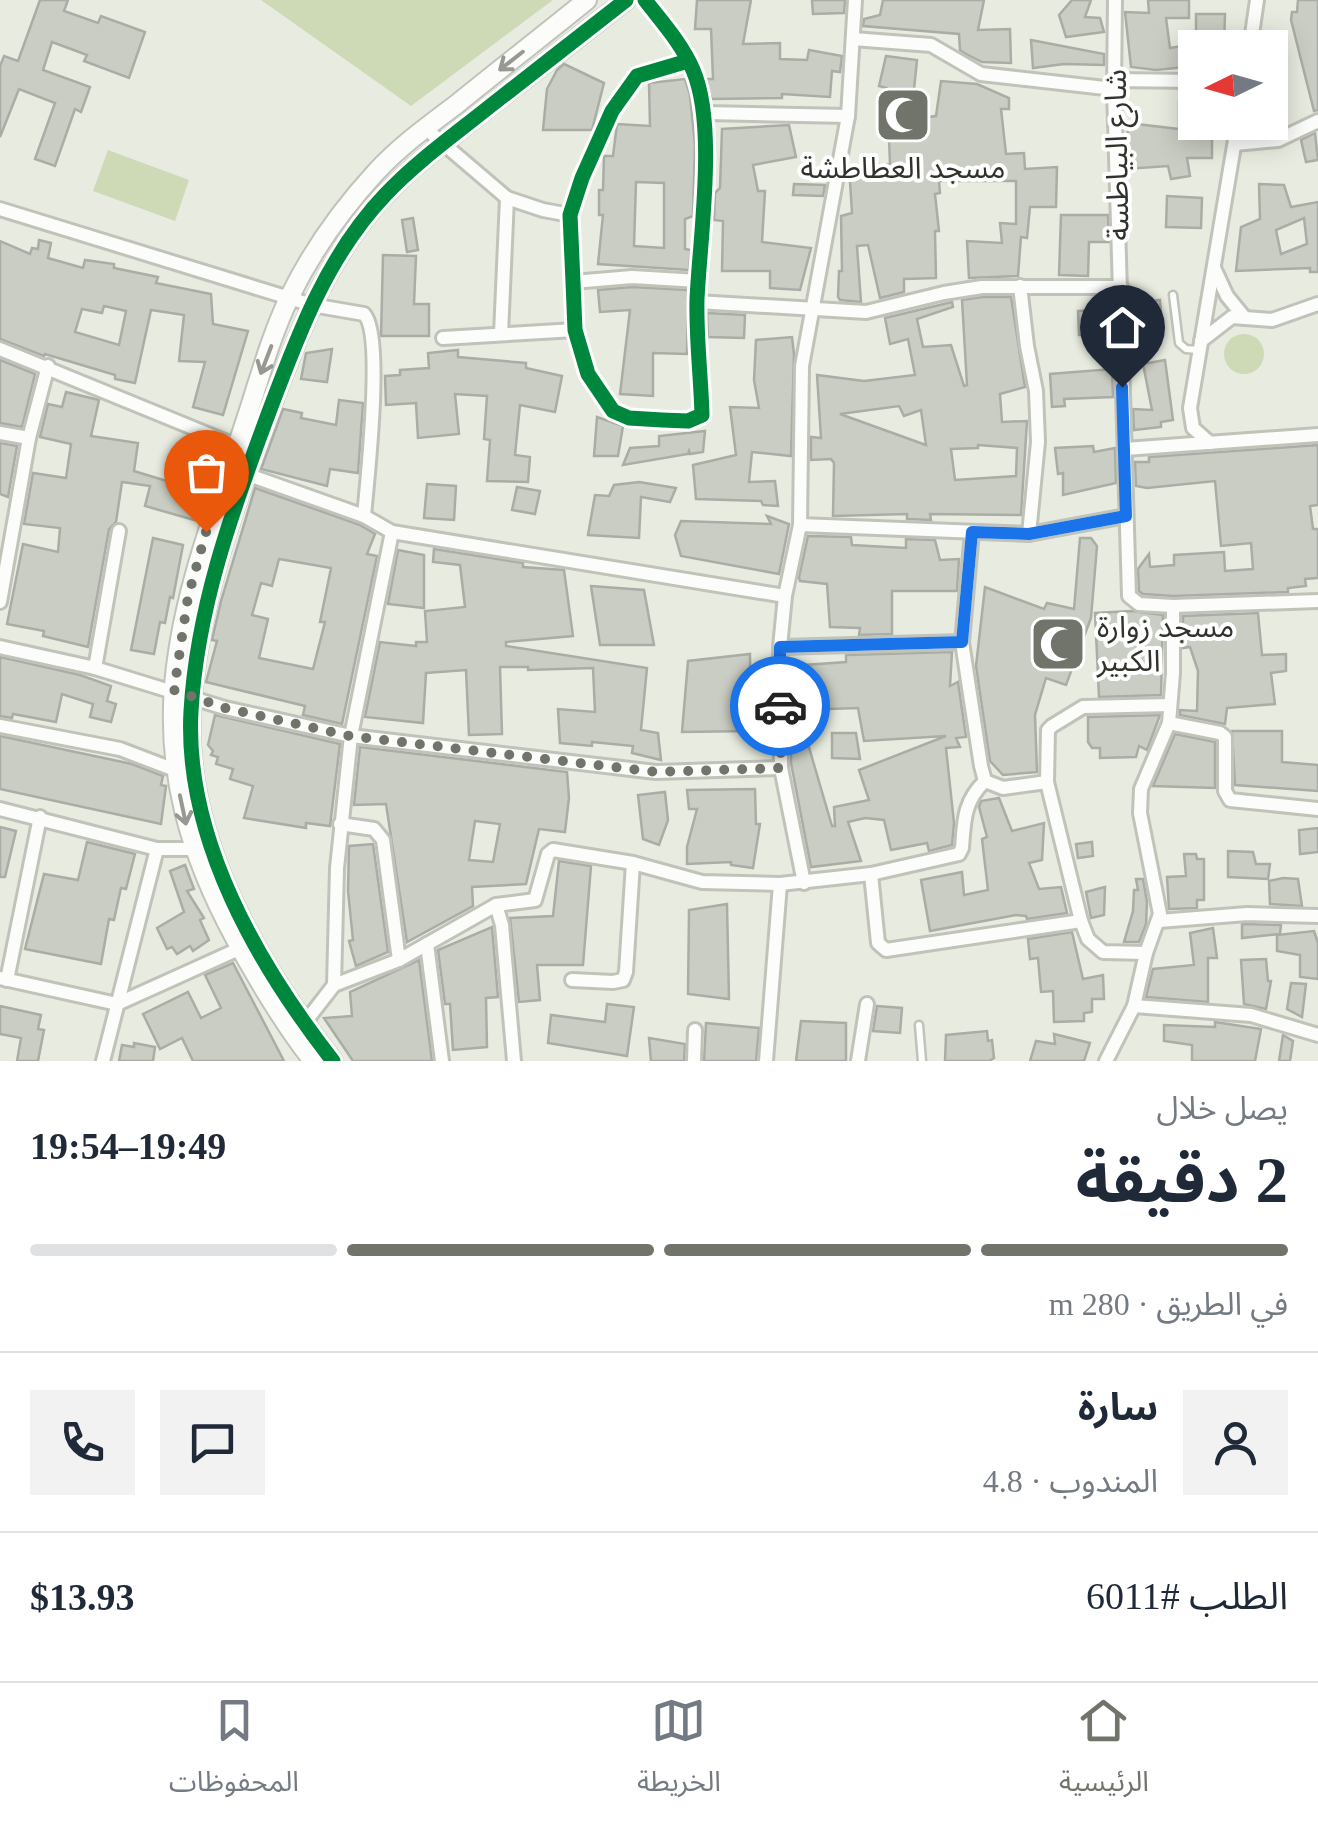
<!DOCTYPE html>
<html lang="ar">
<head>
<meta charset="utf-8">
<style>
	:root { --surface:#fff; --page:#f2f2f3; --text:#1f2937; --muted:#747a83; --line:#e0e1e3; --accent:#70746a }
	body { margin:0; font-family:"Times New Roman","Noto Sans Arabic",serif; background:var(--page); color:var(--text); direction:rtl; height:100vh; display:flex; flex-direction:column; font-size:38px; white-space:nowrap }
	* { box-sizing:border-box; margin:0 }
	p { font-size:32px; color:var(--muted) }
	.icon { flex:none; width:55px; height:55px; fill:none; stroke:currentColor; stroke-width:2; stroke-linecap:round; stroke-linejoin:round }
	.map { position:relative; height:1061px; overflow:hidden; direction:ltr }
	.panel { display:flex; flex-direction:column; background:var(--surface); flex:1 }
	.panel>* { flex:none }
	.needle { width:65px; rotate:265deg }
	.tools { position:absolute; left:1178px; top:30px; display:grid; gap:20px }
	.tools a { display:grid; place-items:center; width:110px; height:110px; border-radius:0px; background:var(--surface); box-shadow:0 5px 25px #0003; font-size:50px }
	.pin { position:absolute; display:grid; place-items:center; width:85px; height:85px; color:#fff; margin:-102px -42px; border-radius:50% 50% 50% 0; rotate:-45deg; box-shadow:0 0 10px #0007 }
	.pin .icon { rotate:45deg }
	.courier { position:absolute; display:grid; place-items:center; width:100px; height:100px; margin:-50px; border:8px solid #1a73e8; border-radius:50%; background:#fff; color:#222; box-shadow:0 2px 12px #0007 }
	.head em { font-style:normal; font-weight:700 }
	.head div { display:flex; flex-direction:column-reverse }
	.head { display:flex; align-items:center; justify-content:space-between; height:170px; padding:0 30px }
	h1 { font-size:65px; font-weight:700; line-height:75px }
	.bar { display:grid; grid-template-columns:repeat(4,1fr); gap:15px 10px; align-content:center; height:120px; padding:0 30px }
	.bar i { height:12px; border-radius:8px; background:var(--line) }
	.bar .active { background:var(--accent) }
	.bar p { grid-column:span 4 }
	.line { display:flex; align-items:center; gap:25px; padding:0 30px; border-top:2px solid var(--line) }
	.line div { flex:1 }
	.round { display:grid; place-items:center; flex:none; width:105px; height:105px; border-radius:0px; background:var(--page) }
	.menu { display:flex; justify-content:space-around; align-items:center; height:140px; border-top:2px solid var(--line); background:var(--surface); font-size:28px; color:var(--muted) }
	.menu a { display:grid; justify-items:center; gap:5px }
	.menu .active { color:var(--accent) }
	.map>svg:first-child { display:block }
</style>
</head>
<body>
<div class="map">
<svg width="1318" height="1061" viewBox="0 0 1318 1061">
	<rect width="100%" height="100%" fill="#e8ece0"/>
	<g fill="#ced9b6">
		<path d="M261,0H553L411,106Z"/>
		<path d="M108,150L189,180L175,221L93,191Z"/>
		<circle cx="1244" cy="354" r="20"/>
	</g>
	<g fill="#cacdc3" stroke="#aaada5" stroke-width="2.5" fill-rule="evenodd">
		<path d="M40,0H68L64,11L98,23L101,16L145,32L129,78L84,61L87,55L52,42L43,70L90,87L81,112L75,109L55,166L35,159L55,103L19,89L0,137V66L4,56L18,61Z"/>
		<path d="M697,0H751L743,44L780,43V59L807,60L809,50L842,56L840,72L832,71L830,97L782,94V98L711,99L706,79H713L711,29H695Z"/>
		<path d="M812,0H845L844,13L813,14Z"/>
		<path d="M883,0H984L978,30L1010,29L1011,63L982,62L966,54L960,50L959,34L863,26L864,19L880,15Z"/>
		<path d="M1072,0H1091L1085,17L1100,18L1104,32L1066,37L1059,15Z"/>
		<path d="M1148,0H1189V18H1166L1170,48L1195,44V66L1156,70L1131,67L1125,12L1149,13Z"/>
		<path d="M1298,0H1318V110L1314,111L1291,20L1292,12H1297Z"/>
		<path d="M1196,14H1225L1224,48H1196Z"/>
		<path d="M1270,36L1285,40L1279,123H1270Z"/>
		<path d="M1031,40L1104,54V65L1064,64L1033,68Z"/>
		<path d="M886,56L917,60L911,119L936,116L941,81L977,84L1009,98V109H1001L1006,154L1024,153L1025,169L1057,167L1056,207H1030L1027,238L1021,237L1018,276L969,278L967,241L1002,243L1000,223L1016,224V181H939L940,193L935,194L939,231H935L936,278L904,279V292L880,298L868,245L857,246L861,302L840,300L838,297L839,271H842L841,216L852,213L849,166L890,164L887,88L879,86Z"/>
		<path d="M564,64L604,83L592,130H543L547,89L557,70Z"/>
		<path d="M685,79L690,95L695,145L693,216L685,219V249L691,250L689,270L598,264L603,215H599V190H603L604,156H613L617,124L650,126L649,83ZM636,182L664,183V248L634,246Z"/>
		<path d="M1179,102H1195V122H1212V158H1187L1190,176L1171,179L1168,166L1126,169L1128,123L1179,129Z"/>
		<path d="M789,125L796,157L753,165L758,191H765L762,242L811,248L800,290L770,288V271H722L723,221L714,220L715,193L720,188L722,129Z"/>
		<path d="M1315,133L1318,160L1306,162L1301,140Z"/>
		<path d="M794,184L825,185L823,196L793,195Z"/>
		<path d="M1259,184L1284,185L1291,207L1318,202V272H1310V268L1236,271L1241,227L1260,219ZM1304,218L1307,244L1281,254L1276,230Z"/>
		<path d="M1167,196L1202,198L1201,228L1166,227Z"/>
		<path d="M1061,215H1108L1109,242H1089L1088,276L1059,275Z"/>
		<path d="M413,218L418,250L407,252L402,220Z"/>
		<path d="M39,240L51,243L48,258L83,268L85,260L114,264V268L158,277L156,283L211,294L213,324L248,331L223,415L193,407L205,362L179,361L184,315L151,310L135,383L115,379V375L45,354L44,356L0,339V241L30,254L32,248L38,249ZM104,306L126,311L119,345L75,332L82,309L102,313Z"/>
		<path d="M383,255L416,256L414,304H429V336H381Z"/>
		<path d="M632,287L688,290L687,354L653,353V396L620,394L630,310L600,312L598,290Z"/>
		<path d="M983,297H1011L1025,387L1000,394L1002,422L1027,421L1021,515L930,514L931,520L907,519V514L833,516L834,463L831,459L811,460V437L821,438L817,375L864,381L915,375L908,339L890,344L885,318L952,302L953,307L917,319L923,347L951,345L964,386L967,385L962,300ZM899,406L904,416L921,410L926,445L840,414ZM978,445L1017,448L1016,476L955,480L951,449L978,448Z"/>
		<path d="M1160,300L1162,328L1131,330L1130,304Z"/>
		<path d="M1098,310L1099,335H1079L1078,311Z"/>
		<path d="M707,313L745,315L744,338L708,337Z"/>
		<path d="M792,337L794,354L791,456L752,452L749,482L775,481L778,506L763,505L761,501L696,499L693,465L736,455L730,407L759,408L754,380L756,340Z"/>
		<path d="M332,349L327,382L301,379L306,353Z"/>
		<path d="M458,350V357L526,363V368L562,376L555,412L520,405L515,455L530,457L528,482L487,481L490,440L484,439L487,396L455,394L459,434L418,438L416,403L386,405L385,376L400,375V370L429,368L428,353Z"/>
		<path d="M0,360L35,374L22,427L0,423Z"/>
		<path d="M1165,360L1173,420L1161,422V427L1134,430L1133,409L1152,410L1143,364Z"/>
		<path d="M1112,369L1113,397L1064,399L1065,406L1052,407L1050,374Z"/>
		<path d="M66,392L99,400L91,436L138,443L134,471L203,492L194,520L145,506L150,486L122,482L116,522L109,529L88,647L43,636L44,631L7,624L23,544L58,552L60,528L24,524L33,473L66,478L71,444L40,437L48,404L62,407Z"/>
		<path d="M339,400L363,403L358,473L330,469L327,486L261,469L283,409L302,413L301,418L336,425Z"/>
		<path d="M597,417L623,426L618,456H594Z"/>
		<path d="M705,431L703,452L690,454L689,451L688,454L623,465L630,448L659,446V436Z"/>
		<path d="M0,443L17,446L8,497L0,494Z"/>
		<path d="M1318,445V505L1310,506L1313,529H1318V578L1305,579L1306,586L1288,588V592L1173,596L1143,594L1139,591L1138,569L1149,554L1150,567L1174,565V555L1224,552L1225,571L1253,569L1251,543L1221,546L1215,481L1147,488L1136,486L1135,462H1149V457Z"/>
		<path d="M1093,446L1094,452L1115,448L1116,483L1063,495V473L1058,474L1055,448Z"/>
		<path d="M639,482L676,488L670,502L641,497L639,538L588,535L595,495L609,496L614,485Z"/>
		<path d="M427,484L456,486L454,520L424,518Z"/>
		<path d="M517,487L540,491L535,514L512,510Z"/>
		<path d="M255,488L360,525L375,534L367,554L377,556L342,724L303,715L305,706L206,682L217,641L212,640L221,601ZM279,559L331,568L320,622H325L313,669L259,658L268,619L252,615L261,583L272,586Z"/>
		<path d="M767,516L789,524L779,574L681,556L675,535L681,521L771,524Z"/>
		<path d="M808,536L851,537L852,545L906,548V539L935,540L940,560L959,559L957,591H892V634L859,635L860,628L830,627L827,584L800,581L799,577Z"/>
		<path d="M153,538L183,545L173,598L170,597L165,623L160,622L154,654L131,650Z"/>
		<path d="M1080,538H1091L1097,546L1091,618L1066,685L1046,678L1035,715L1037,772L1003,775L990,761L976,666L985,587L1044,609L1047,603L1074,609Z"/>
		<path d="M434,549L523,563V567L564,570L573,636L506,642V646L647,668L641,730L658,733L661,760L632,753L633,746L592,742V746L560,743L558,709L595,712L593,668L528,670V667H500L502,734L469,735L466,670L426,673L423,723L365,717L380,642L416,646V642H427L425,611L465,607L460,565L433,562Z"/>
		<path d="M398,550L424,555V608L388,604Z"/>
		<path d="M591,586L644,590L654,645H600Z"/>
		<path d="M1132,611L1163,615L1161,695L1099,697L1095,613Z"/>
		<path d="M1258,613L1262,655L1286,654V671L1271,673L1275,704L1227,708L1225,724L1180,715V710L1197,711L1198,671L1190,647L1183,648V616Z"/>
		<path d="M952,652L950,686L958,682L966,737L956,738L960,747L946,748L954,823L952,845L929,851L927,843L891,850L884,820L865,818L848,822L861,861L811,867L791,763V746L808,744L832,826H835L834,807L869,800L859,770L946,736L864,741L858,708L829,709L826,696L805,699L804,665L846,662V655Z"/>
		<path d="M750,654L751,731L682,732L688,661Z"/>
		<path d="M0,657L80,675L111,686L107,701L116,704L111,722L90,717L93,704L62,694L56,722L13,714L12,718L0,716Z"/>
		<path d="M215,715L340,744L330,826L306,823V828L244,818L253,786L230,779L233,769L216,764L218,757L211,755L213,751L208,745Z"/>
		<path d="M1160,715L1147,750L1139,746L1136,757L1100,758V748H1092L1088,742V717Z"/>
		<path d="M1232,731H1282V762L1318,765V791L1235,785Z"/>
		<path d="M832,733H856L860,759L832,758Z"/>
		<path d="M1175,734L1215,742V788L1153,786Z"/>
		<path d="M0,736L132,764L163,776L161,785L166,786L161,824L0,789Z"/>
		<path d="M360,747L567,772L569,798L565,832L539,829L526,884L472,887L473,906L407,942L386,804L354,805ZM475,821L500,824L493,862L469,860Z"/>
		<path d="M755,789L756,824H760L753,868L731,865V862L687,864V847L697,809H689L687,790Z"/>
		<path d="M665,792L668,820L659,845L643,839L638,795Z"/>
		<path d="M999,798L1012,831L1044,823L1042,860L1029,863L1039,889L1061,887L1067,913L1027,919L1026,916L1016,915L930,931L921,880L962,872L964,895L988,890L982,839L987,837L979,807L981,801Z"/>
		<path d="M0,827L16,831L5,877H0Z"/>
		<path d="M1318,828V852L1300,854L1299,830Z"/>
		<path d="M87,842L135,854L126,889L121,888L114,920L109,919L101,964L25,949L44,874L78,880Z"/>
		<path d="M1092,842L1093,856L1078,858L1076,844Z"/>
		<path d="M373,844L388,952L356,966L349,941L353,940L348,891L349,846Z"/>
		<path d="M1228,851L1253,852L1256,864H1270L1268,879L1228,877Z"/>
		<path d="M1184,854H1196L1197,859H1204V900H1197V908L1169,909L1167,877L1186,876Z"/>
		<path d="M559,861L591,866L583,965H537L540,1000L519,1002L510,918L553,916Z"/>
		<path d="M185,865L194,889L187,891L204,918L200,920L209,940L193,951L190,946L177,954L172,947L167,949L157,928L184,912L170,871Z"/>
		<path d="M1283,878L1298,879L1302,906L1270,904L1269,881Z"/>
		<path d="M1136,879H1143L1147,902L1146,924L1139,942H1124L1133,911L1134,890H1138Z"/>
		<path d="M1105,887L1104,915L1091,918L1086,892Z"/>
		<path d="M727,904L729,999L688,994L689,910Z"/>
		<path d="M1242,924L1281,925L1280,934L1242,938Z"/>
		<path d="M492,927L498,997L486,998L487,1047L453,1050L450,1004H445L438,950Z"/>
		<path d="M1213,928L1217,958H1208V1002L1146,997L1153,969L1194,965L1190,933Z"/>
		<path d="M1314,931L1318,943V979L1300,977V955L1277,951V935Z"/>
		<path d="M1072,932L1083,979L1103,975L1104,999H1092V1012L1084,1013V1021L1054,1022L1053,991L1041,992L1038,958L1030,959L1028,939Z"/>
		<path d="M1266,959L1268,981H1271L1266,1009L1244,1004L1241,960Z"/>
		<path d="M419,960L432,1061H353L324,1018L352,1016L350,992Z"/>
		<path d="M233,963L284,1061H193L182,1038L160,1049L143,1014L188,992L201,1018L221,1008L205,975Z"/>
		<path d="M1291,983L1306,984L1302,1017L1287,1009Z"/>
		<path d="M607,1004L634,1007L627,1056L548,1043L551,1015L605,1022Z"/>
		<path d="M0,1006L41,1015L38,1029L44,1030L38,1061H17L21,1038L0,1034Z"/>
		<path d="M877,1006L902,1008L900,1033L873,1031Z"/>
		<path d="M801,1021L846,1023V1061H796Z"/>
		<path d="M1215,1022L1261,1029L1255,1061H1192V1045L1164,1041V1025L1215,1027Z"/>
		<path d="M706,1023L759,1028L756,1061H704Z"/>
		<path d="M987,1031L988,1041L992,1040L994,1058L989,1061H945L946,1035Z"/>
		<path d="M1054,1034L1090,1043L1084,1061H1030L1036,1041L1055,1044Z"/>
		<path d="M1283,1035L1293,1041L1290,1061H1279Z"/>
		<path d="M649,1038L685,1044L684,1061H651Z"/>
		<path d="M134,1043L155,1047L153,1061H119L122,1045L134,1047Z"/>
	</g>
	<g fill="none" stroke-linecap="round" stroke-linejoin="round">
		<g stroke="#c0c3ba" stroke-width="11">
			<g id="lane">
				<path d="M1173,295L1179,343L1186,349L1198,350"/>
				<path d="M919,1025L922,1061"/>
			</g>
		</g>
		<g stroke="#c0c3ba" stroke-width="18">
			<g id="street">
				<path d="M645,0C662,22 682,44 693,70C717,125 700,236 697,299C696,338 701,377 702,415L688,421L662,420L629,418L613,411L588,374L575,330L573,282L570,215L582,178L612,111L637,76L688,61"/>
				<path d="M1115,0L1114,89L1129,596L1139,604L1173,606L1318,601"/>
				<path d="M853,39L931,45L981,74L1114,89"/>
				<path d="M1250,48L1257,0"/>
				<path d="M1114,80L1195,81"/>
				<path d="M706,113L848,116"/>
				<path d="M425,128L507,198L543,210L570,215"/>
				<path d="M1235,144L1278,140L1318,121"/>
				<path d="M0,209L312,305L364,314C384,334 367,482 364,516"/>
				<path d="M1215,270L1227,296L1245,318"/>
				<path d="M573,282L632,277L699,281"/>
				<path d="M1020,286L1027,346L1036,391L1038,442L1029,534"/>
				<path d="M697,302L866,312L944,293L982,287H1121"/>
				<path d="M501,334L507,198"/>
				<path d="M443,338L575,330"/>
				<path d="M1201,341L1232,317L1272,320L1318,304"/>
				<path d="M0,349L242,448"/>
				<path d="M0,433L29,438"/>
				<path d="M1210,443L1193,428L1190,408L1238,122"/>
				<path d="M1125,449L1318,435"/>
				<path d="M240,472L364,516L392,532L785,596"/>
				<path d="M800,525L1029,534L1126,516"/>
				<path d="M972,532L962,642L981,766L985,781L1003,788L1047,782L1081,921"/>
				<path d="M0,602L29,438L48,366"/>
				<path d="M0,647L95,668L225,708L351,736L656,772L781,768"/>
				<path d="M780,647L962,642"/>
				<path d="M95,668L119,531"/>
				<path d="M1169,723L1220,733L1225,737V791L1230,800L1318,809"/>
				<path d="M0,726L120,749L175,770"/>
				<path d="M1047,782L1048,730L1052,726L1083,707L1170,705"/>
				<path d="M0,809L157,849H193"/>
				<path d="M340,824L374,829L383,840L399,960"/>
				<path d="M871,874L878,943L886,950L1081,921L1088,939L1103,952L1146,953"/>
				<path d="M804,883L781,768L780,647L785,596L800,525L802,366L848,116L855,0"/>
				<path d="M496,905L502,925L514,1061"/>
				<path d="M1159,921L1247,914L1318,916"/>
				<path d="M427,944L442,1061"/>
				<path d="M0,978L117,1004L241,948"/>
				<path d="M7,980L40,817"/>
				<path d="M572,980L613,982L623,980L626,972L633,863"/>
				<path d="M334,985L337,868L351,736L392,532"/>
				<path d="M1134,1006L1251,1015L1318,1035"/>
				<path d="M303,1025L334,985L399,960L496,905L535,900L548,854L553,850L633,863L702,882L780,884L871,874L959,854L962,848C964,820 964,801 985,781"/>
				<path d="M103,1061L157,849"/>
				<path d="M694,1061L695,1030"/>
				<path d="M766,1061L780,884"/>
				<path d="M858,1061L867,1004"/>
				<path d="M1106,1061L1134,1006L1146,953L1160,914L1140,813L1141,789L1169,723L1173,673V606"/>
			</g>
		</g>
		<g stroke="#c0c3ba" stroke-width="22">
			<g id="secondary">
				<path d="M313,1061C283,1023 259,982 236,940C135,754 170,634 237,446C255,396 267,344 290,296C312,251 342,209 376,172C400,146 429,125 457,104C500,69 544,35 587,0"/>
				<path d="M333,1061C258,965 184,838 191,711C197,609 231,514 266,420C296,340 325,258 385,195C416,162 454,135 489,107C535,71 580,36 626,0"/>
			</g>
		</g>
		<use href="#lane" stroke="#fcfcfa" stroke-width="6"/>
		<use href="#street" stroke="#fcfcfa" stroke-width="12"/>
		<use href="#secondary" stroke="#fcfcfa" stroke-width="18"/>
		<g stroke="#fff" stroke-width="21">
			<g id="cycleway">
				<path d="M645,0C662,22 682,44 693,70C717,125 700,236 697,299C696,338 701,377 702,415L688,421L662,420L629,418L613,411L588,374L575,330L573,282L570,215L582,178L612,111L637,76L688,61"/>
				<path d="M333,1061C258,965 184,838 191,711C197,609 231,514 266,420C296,340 325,258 385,195C416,162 454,135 489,107C535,71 580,36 626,0"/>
			</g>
		</g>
		<use href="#cycleway" stroke="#00873e" stroke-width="15"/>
	</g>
	<defs><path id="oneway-shaft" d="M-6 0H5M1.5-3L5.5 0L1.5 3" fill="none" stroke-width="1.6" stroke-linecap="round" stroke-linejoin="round" transform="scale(2.5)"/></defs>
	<g stroke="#969892">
		<use href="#oneway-shaft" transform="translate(511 61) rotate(142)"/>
		<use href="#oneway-shaft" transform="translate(266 360) rotate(111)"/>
		<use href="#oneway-shaft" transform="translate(183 810) rotate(78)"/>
	</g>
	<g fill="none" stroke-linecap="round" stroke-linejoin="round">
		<path stroke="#70746a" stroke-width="10" stroke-dasharray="0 18" d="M206,532L188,597L174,690L225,708L350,736L656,772L781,768L780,706"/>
		<path stroke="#1a73e8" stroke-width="12" d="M780,706V647L962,642L972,532L1029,534L1126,516L1122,387"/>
	</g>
	<defs>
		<g id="mosque-square" transform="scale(2.875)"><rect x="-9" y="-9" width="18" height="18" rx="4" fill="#70746a" stroke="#fff"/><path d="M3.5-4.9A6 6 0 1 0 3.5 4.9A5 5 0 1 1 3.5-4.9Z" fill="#fff"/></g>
	</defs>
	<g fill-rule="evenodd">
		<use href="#mosque-square" x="903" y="115"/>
		<use href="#mosque-square" x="1058" y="644"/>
	</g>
	<g text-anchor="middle" stroke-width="8" stroke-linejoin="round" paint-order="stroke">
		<g font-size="30" fill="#30332b" stroke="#fff">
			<text transform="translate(1117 155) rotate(-91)" y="10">شارع البياطسة</text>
		</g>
		<g font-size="30" fill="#30332b" stroke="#fff">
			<text x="903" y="178">مسجد العطاطشة</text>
			<text x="1097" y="637" text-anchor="start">مسجد زوارة<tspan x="1097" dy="34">الكبير</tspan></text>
		</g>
	</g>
</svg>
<div class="tools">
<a><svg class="needle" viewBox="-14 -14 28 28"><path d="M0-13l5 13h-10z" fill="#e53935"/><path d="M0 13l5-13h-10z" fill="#747a83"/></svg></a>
</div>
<div class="pin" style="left:206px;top:532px;background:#ea580c"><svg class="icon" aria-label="bag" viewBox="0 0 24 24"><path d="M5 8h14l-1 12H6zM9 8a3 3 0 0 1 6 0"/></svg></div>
<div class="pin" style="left:1122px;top:387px;background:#1f2937"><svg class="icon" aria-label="home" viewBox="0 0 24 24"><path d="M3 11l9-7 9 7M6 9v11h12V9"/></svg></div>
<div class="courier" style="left:780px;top:706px"><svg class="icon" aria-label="car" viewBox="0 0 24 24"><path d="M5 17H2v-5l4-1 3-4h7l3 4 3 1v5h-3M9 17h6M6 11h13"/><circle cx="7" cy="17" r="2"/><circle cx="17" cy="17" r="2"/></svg></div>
</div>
<section class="panel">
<div class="head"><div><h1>2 دقيقة</h1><p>يصل خلال</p></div><em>19:49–19:54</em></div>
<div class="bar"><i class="active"></i><i class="active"></i><i class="active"></i><i></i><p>في الطريق · 280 m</p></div>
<div class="line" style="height:180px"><a class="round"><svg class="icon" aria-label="person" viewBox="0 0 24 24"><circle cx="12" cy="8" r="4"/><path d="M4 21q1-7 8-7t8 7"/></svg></a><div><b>سارة</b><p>المندوب · 4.8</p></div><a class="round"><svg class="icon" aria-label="chat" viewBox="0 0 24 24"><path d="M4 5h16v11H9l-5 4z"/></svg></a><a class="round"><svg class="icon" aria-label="phone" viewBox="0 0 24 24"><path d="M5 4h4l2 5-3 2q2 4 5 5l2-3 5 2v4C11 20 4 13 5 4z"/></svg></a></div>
<div class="line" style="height:130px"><div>الطلب #6011</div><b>$13.93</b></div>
</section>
<nav class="menu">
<a class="active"><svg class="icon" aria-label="home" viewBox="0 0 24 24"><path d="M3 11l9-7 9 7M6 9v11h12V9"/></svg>الرئيسية</a>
<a><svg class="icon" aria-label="map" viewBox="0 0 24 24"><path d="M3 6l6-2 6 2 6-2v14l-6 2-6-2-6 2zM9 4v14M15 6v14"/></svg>الخريطة</a>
<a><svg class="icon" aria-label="saved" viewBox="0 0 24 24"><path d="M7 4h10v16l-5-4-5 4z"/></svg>المحفوظات</a>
</nav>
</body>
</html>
